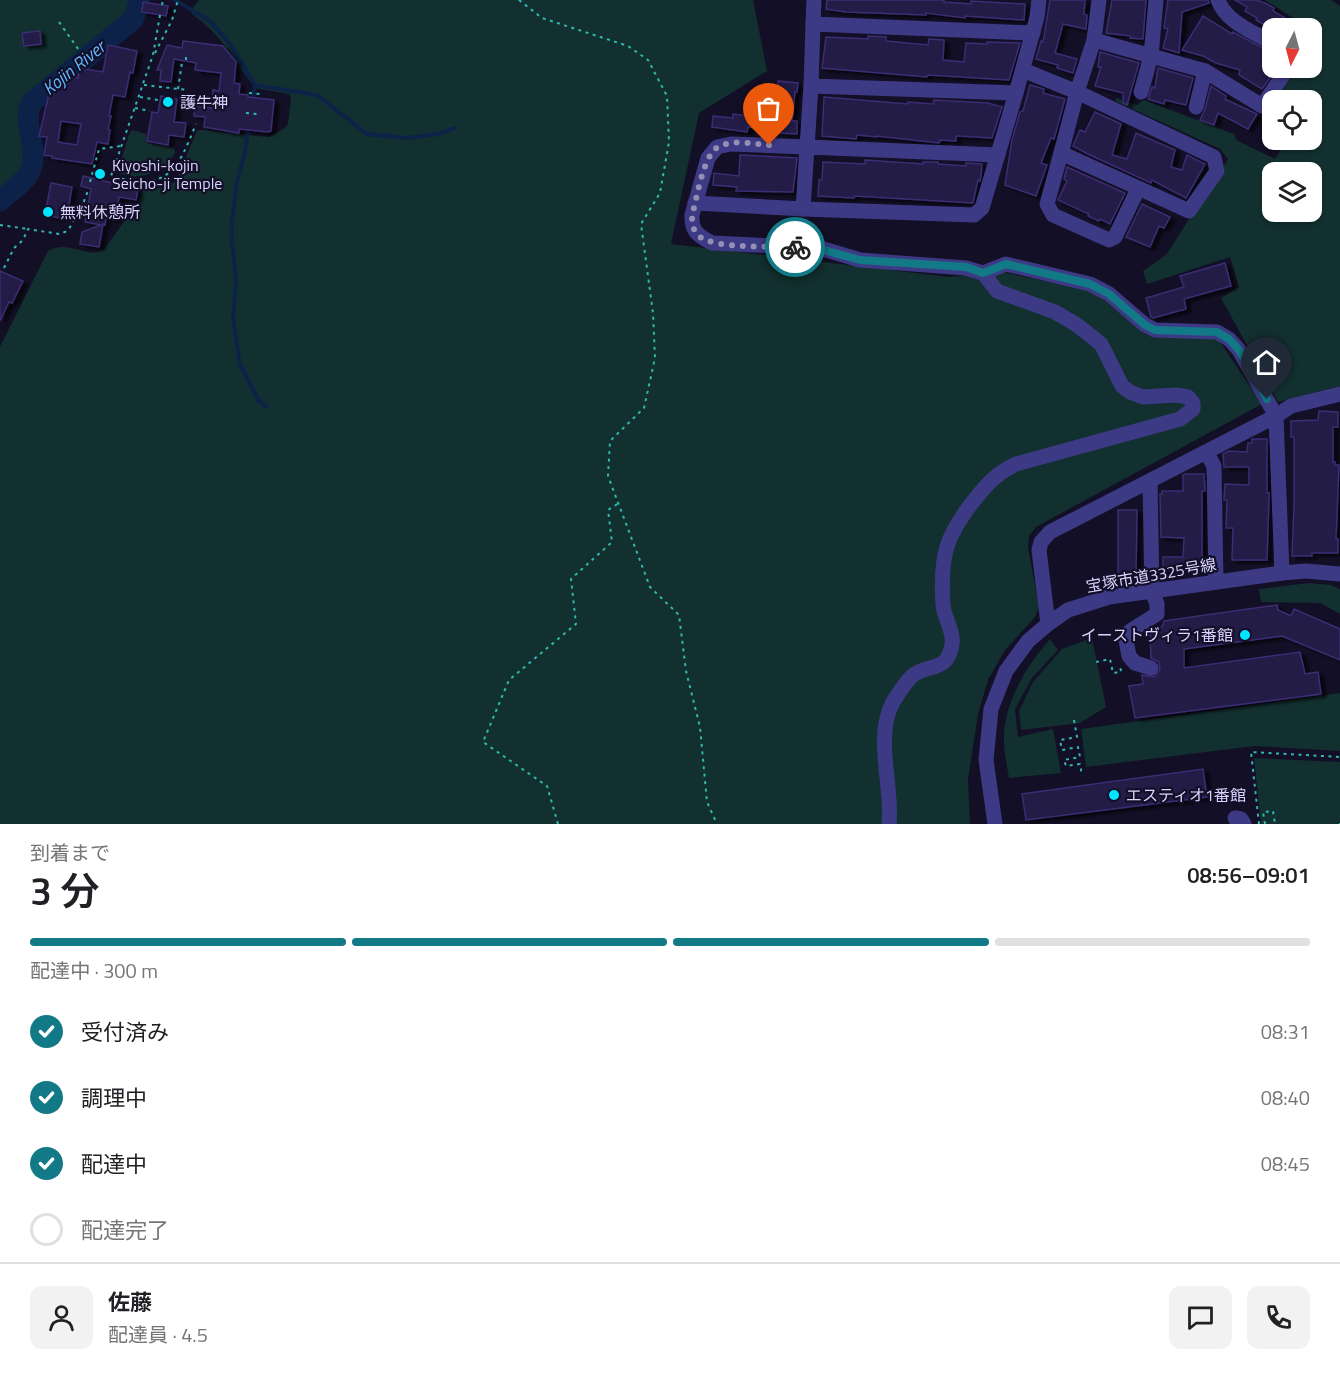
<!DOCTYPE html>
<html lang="ja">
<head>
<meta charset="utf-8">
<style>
	:root { --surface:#fff; --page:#f2f2f2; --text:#202124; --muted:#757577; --line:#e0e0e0; --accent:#127987 }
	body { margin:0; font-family:"Titillium Web","Noto Sans JP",sans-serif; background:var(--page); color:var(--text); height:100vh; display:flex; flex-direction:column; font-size:22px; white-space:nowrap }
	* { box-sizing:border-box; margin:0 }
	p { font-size:20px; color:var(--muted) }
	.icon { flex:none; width:33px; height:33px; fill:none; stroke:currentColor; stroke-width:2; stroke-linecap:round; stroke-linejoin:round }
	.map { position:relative; height:824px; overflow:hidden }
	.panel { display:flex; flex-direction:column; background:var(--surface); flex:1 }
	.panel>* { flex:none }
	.needle { width:39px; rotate:186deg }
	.tools { position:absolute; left:1262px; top:18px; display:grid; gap:12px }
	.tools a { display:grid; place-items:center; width:60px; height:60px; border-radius:12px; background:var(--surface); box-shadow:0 2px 4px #0004; font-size:30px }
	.pin { position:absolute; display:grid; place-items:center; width:51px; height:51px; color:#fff; margin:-62px -26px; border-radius:50% 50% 50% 0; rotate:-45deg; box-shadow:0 0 6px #0007 }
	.pin .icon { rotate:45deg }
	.courier { position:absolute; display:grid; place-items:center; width:60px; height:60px; margin:-30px; border:4px solid #127987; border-radius:50%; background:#fff; color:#222; box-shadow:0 2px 8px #0007 }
	.summary em { font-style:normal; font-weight:600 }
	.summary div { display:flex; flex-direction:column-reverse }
	.summary { display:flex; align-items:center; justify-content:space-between; height:102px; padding:0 30px }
	h1 { font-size:39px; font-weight:600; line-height:45px }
	.bar { display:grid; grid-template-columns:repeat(4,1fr); gap:9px 6px; align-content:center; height:72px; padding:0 30px }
	.bar i { height:8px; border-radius:4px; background:var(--line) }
	.bar .current { background:var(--accent) }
	.bar p { grid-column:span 4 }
	.line { display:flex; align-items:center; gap:15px; padding:0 30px; border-top:2px solid var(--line) }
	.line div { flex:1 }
	.round { display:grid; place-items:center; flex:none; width:63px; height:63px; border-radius:12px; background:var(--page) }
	ol { padding:0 30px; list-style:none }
	li { display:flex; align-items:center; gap:18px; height:66px }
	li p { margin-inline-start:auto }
	li .icon { padding:6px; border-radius:50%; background:var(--accent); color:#fff; stroke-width:4 }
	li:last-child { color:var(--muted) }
	li i { width:33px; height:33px; border:3px solid var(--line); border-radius:50% }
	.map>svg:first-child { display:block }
</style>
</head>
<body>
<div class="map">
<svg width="1340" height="824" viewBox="0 0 1340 824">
	<defs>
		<filter id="shadow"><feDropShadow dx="5" dy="3" stdDeviation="1.5" flood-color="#0009"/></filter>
	</defs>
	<rect width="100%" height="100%" fill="#130f26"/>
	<g fill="#12302f" fill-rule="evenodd">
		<path d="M0,0H134L127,19L88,47L36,90L24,104L23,111L29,147V162L26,170L0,195Z"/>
		<path d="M199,0H753L767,71L699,113L671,244L949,277L1002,272L1093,291L1146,335L1218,339L1262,404L1036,527L1029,536L1028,547L1039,607L1035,617L1005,650L988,680L978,714L968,780L970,824H0V347L48,251C69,239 85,259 104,250L139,200L142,190L146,186L165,181L173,183L179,179V173L197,131L202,130L269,137L285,128L288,124L291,98L289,94L255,88C234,60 222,35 192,14L191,10Z"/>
		<path d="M1265,0H1331L1340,6V386L1278,402L1221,298L1239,287L1230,257L1147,284L1143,271L1166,255L1228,159L1220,149L1115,101L1116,98L1137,105L1144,100L1234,134L1236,140L1275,159L1287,140H1311V100H1281L1280,94L1297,68H1311V46L1318,34ZM1272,172H1311V212H1272Z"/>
		<path d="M133,130L146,134L147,143L174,148L175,152C167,171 138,183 119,173L118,170L130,132Z"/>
		<path d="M1309,583L1331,585L1340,589V614L1320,603L1261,602L1259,589Z"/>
		<path d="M1092,638L1106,707L1080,723L1021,730L1019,711L1033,682L1062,649Z"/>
		<path d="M1050,639L1058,650L1032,678L1015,709L1018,737L1053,729L1061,773L1009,778C1007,766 1004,753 1004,740C1003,704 1027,665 1050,639Z"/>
		<path d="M1340,693V751L1254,746L1086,767L1081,729Z"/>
		<path d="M1254,758L1340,762V824H1261Z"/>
	</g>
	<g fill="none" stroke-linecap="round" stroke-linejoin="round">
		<g stroke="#0c2248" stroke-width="4">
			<path d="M175,0L210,21L231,45L255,85L253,100"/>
			<path d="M255,85L317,95L367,134L407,138L439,134L454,128"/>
			<path d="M249,125L245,152L237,181L231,231L236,281L233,318L240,364L259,401L267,407"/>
		</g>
		<path stroke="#0c2248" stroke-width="21" d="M0,201C9,192 25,183 30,171C41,149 20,123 32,102L129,23L134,18L139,0"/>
	</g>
	<g fill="#241b47" stroke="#3b2d73" stroke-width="1.5" fill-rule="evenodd" filter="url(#shadow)">
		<path d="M827,0H944V2L971,4V1L1025,4L1024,20L965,16V18L926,13V15L846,12L826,9Z"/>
		<path d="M1050,0H1085L1084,14L1087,15L1086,29L1063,24L1055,53L1077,59L1073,73L1057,68L1058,65L1036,59L1041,41L1043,42Z"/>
		<path d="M1112,0H1146L1143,39L1130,38L1131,36L1106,33Z"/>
		<path d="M1168,0H1208L1209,3L1182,12L1179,53L1163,48L1168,29L1164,28Z"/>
		<path d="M1235,0H1256L1265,3L1274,8L1273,11L1302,28H1272V32L1268,30L1270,28L1256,20L1257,18L1245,11L1247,7Z"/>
		<path d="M143,2L168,6L166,16L142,12Z"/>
		<path d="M1203,16L1232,34L1233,32L1272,53V68H1277L1262,89L1239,75L1240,70L1216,63L1203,56L1182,50Z"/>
		<path d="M40,31L41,44L24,46L22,33Z"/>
		<path d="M868,36L886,37V41L928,45L929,39L944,40L943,60L964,62L966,43L987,44V42L1020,43L1009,80L928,75L927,77L822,68L826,37L868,39Z"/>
		<path d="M183,41L223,46L236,62L234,83L240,84L239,94L248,95V97L274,100L271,131L268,132L239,129V133L204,127L205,117L194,116L195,106L212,108L213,90L219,91L221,73L195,70L196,63L174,59L171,82L160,81L161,70H157L167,45L182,48Z"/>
		<path d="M108,45L137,51L133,73L130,72L125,97L113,95L109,116H111L108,129L110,130L108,144L97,142L92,164L52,158V156L44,155L47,137L39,136L49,94H54L55,87L60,88L61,82L68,84L69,77L78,78L80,68L103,72ZM61,121L81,124L77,145L58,142Z"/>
		<path d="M1100,52L1139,63L1127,105L1123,103V93L1095,86L1101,67H1098Z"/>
		<path d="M1158,68L1193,78L1186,105L1165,100L1164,104L1148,99L1152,87L1155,88Z"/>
		<path d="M778,81L798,83L797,92H795L792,121H797V134L780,133V130L748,127L747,132L712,127L713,116L733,118V114L759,117L761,90L777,92Z"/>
		<path d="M1030,85L1044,89L1043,93L1065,99L1054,139L1051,138L1041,163L1047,165L1036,196L1005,185L1012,140L1020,112L1023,111Z"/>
		<path d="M1211,86L1226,96L1225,99L1257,114L1248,129L1218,113L1214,125L1200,120L1205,109Z"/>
		<path d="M161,96L177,99L174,122L186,123L184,137L169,135L168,145L147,141L152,112L158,113Z"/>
		<path d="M824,97L908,104V102L933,104L934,100L988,103L1002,107L992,138L958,136H956V141L940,140L939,143L877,136V137L857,135L856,139L822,136Z"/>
		<path d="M1095,112L1121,124L1112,155L1127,159L1136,133L1175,150L1171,167L1182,170L1187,155L1205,164L1186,198L1152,180L1151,183L1088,154L1073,146L1080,130L1085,132Z"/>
		<path d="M740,155L797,158L793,192L736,191L737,187L713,185L714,173L739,176Z"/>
		<path d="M865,160L923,164V162H938V164L966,166V163L982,164L981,176L980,181L978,180L973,203L855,196L854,198L818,196L819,180H822L823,162L865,164Z"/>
		<path d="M1067,167L1125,193L1110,224L1100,219L1099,221L1088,216L1089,214L1058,200L1067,181L1064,179Z"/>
		<path d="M83,176L138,189L136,200L119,197L115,219L106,218L105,225L103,224L99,247L80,244L82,232L101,225L85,222L91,189L81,186Z"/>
		<path d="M51,183L72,187L69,205L63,204L60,218L45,215Z"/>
		<path d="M1142,204L1170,217L1164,228L1159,226L1150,247L1126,237Z"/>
		<path d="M1225,263L1231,286L1184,299L1186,309L1153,318L1151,317L1146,298L1184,287L1180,276Z"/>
		<path d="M0,271L23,281L12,303L9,302L0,321Z"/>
		<path d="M1319,411L1338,412V427H1333V462H1335V465H1339L1336,539H1338V553H1312V556H1292L1294,505V437H1291V421L1318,420Z"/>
		<path d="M1252,439H1267V493H1269V497L1267,560H1232L1233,528H1226L1227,500H1224L1225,484L1249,485V467H1224L1223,454L1229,451L1247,452L1248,443H1252Z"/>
		<path d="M1185,474H1204L1205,491H1202V568L1178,567V570H1163V557H1183L1184,538L1161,537L1160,494H1162V491H1183V475Z"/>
		<path d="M1118,510H1137L1136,574L1118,573Z"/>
		<path d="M1277,605L1278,610L1291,616L1294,609L1340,629V660L1282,636L1184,649V668L1300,652L1305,674L1318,672L1321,694L1135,718L1129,686L1143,684L1142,675L1154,677L1160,670L1159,662L1151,658L1150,632L1153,628L1162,627L1164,621Z"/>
		<path d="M1203,769L1207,797L1026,820L1022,794Z"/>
	</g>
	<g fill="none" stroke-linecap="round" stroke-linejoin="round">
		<g stroke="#2fb8b0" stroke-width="2" stroke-dasharray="3 4.5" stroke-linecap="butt">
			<path d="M519,0L542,18L628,46L648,60L667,96L669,142L660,193L641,224L653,313L655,358L644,408L610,441L608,476L650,587L679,615L686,671L700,727L707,802L717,824"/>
			<path d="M162,5L163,0"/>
			<path d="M160,15L153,55L111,176C168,192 177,171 196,124"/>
			<path d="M59,22L81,53"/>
			<path d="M155,53L172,20L178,0"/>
			<path d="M186,60V54"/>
			<path d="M144,85L188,90"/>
			<path d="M178,89L182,62H184"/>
			<path d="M249,93L260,94"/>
			<path d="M140,97L158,100"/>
			<path d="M135,108L150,111"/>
			<path d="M246,113L257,114"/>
			<path d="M90,182L99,149L121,146"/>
			<path d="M0,225L28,229"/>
			<path d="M4,268L14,248L23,240L28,229L59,234L65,232L69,229L83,204L89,188"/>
			<path d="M1096,662L1110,659L1113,673L1121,672L1120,665"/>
			<path d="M1074,720L1077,737L1060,740L1062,750L1078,747L1080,757L1064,760L1066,766L1080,764L1082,776"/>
			<path d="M558,824L547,786L483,742L509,680L576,624L571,579L612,542L608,510L619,503"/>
			<path d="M1259,824L1251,752L1340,757"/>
			<path d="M1265,824L1263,812L1273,811L1275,824"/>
			<path d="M1339,824H1340"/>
		</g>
		<g stroke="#3d3a85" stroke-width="15">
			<path d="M814,0L813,24L1033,33"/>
			<path d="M1218,0C1226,22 1253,32 1272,43"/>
			<path d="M813,24L811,86L1016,93L1037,17L1039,0"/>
			<path d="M1094,40L1205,71L1262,106L1288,68"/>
			<path d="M1023,70L1077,92L1214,157L1217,171L1189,211L1061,153L1077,92L1094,40L1099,0"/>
			<path d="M811,86L807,147L731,144L717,147L708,158L692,215C691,232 699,236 712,243L820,248L860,260L966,268L983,273L997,291L1055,312L1077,325L1101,344L1122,386L1130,392L1143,397L1176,395L1188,397L1193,403V409L1180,419L1016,464C996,474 989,482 975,499C945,537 940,556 943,605C944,618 954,631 952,644C948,673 928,663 912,676C905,683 898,694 893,702C874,737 893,786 889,824"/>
			<path d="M1141,92L1151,56L1156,0"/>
			<path d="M1196,107L1205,71"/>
			<path d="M1061,153L1047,204L1053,215L1109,240L1115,237L1138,189"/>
			<path d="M695,203L803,209L807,147L998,155"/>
			<path d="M803,209L974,215L982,208L1016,93"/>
			<path d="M983,273L1006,264L1090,284L1109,294L1145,325L1155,330L1217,332L1229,339L1239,350L1276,416L1282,573"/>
			<path d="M1206,452L1214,466L1216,582"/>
			<path d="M1150,481L1152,591L1157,604V614L1130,631L1126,640L1129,656L1135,663L1151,668"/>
			<path d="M1048,624L1039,550L1041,542L1050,532L1276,416L1291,406L1340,394"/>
			<path d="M1235,818L1241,819L1244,824"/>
			<path d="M995,824L986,760L991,709L1006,671L1028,641L1048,624L1068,610L1109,597L1282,573L1306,571L1340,574"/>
		</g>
	</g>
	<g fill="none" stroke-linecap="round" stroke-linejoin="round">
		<path stroke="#948fb3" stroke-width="6" stroke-dasharray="0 10.8" d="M769,145C754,144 732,139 718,147C703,155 697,199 692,215C692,224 693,232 700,237C717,249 772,246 795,247"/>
		<path stroke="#127987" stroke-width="8" d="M795,247L820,249L860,260L966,267L983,273L1006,264L1090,284L1109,294L1145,325L1155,330L1217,332L1229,339L1239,350L1267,399"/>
	</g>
	<g fill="#00e5ff" stroke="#130f26" stroke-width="2">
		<circle cx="168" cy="102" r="6"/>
		<circle cx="100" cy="174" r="6"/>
		<circle cx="48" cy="212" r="6"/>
		<circle cx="1245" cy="635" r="6"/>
		<circle cx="1114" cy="795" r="6"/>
	</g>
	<g text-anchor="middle" stroke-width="4.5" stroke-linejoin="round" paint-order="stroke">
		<g font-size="16" fill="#d9d4ff" stroke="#130f26" text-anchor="start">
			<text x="180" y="108">護牛神</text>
			<text x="112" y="171">Kiyoshi-kojin<tspan x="112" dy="18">Seicho-ji Temple</tspan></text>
			<text x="60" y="218">無料休憩所</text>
			<text x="1233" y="641" text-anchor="end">イーストヴィラ1番館</text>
			<text x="1126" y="801">エスティオ1番館</text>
		</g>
		<g font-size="16" fill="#d9d4ff" stroke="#130f26">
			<text transform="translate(1151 575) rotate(-10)" y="6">宝塚市道3325号線</text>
		</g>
		<g font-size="18" font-style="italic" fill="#62b6ff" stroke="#130f26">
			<text transform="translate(74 68) rotate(-39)" y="6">Kojin River</text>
		</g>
	</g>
</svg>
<div class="tools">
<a><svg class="needle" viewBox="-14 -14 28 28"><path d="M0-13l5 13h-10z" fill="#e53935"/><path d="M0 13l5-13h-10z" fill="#757577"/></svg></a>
<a><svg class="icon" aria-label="locate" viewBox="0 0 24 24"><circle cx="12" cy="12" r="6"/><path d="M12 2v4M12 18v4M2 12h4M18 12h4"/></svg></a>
<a><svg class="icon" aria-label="layers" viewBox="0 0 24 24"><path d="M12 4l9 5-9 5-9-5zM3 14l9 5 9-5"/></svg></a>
</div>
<div class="pin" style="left:769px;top:145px;background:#ea580c"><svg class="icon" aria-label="bag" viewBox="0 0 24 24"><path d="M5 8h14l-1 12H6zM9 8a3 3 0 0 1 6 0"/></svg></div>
<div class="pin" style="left:1267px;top:399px;background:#1f2937"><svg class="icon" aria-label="home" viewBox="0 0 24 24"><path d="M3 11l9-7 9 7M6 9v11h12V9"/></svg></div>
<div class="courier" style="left:795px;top:247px"><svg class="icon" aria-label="bike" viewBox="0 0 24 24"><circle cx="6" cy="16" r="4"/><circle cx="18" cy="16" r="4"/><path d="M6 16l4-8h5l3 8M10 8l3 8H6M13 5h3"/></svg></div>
</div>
<section class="panel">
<div class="summary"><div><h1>3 分</h1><p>到着まで</p></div><em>08:56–09:01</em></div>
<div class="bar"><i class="current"></i><i class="current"></i><i class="current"></i><i></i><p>配達中 · 300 m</p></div>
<ol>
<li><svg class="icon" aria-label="check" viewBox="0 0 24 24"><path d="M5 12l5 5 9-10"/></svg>受付済み<p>08:31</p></li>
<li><svg class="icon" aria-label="check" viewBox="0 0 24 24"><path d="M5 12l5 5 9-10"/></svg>調理中<p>08:40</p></li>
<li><svg class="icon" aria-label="check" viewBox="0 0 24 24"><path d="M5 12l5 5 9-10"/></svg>配達中<p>08:45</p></li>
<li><i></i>配達完了</li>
</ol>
<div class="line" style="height:108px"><a class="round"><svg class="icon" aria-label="person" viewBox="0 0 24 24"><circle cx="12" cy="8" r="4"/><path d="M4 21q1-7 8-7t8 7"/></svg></a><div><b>佐藤</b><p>配達員 · 4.5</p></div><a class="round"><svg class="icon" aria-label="chat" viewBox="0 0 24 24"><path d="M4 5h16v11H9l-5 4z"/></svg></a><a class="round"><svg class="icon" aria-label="phone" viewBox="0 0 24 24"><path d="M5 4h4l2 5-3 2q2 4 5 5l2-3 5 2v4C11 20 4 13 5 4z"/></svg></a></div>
</section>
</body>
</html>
